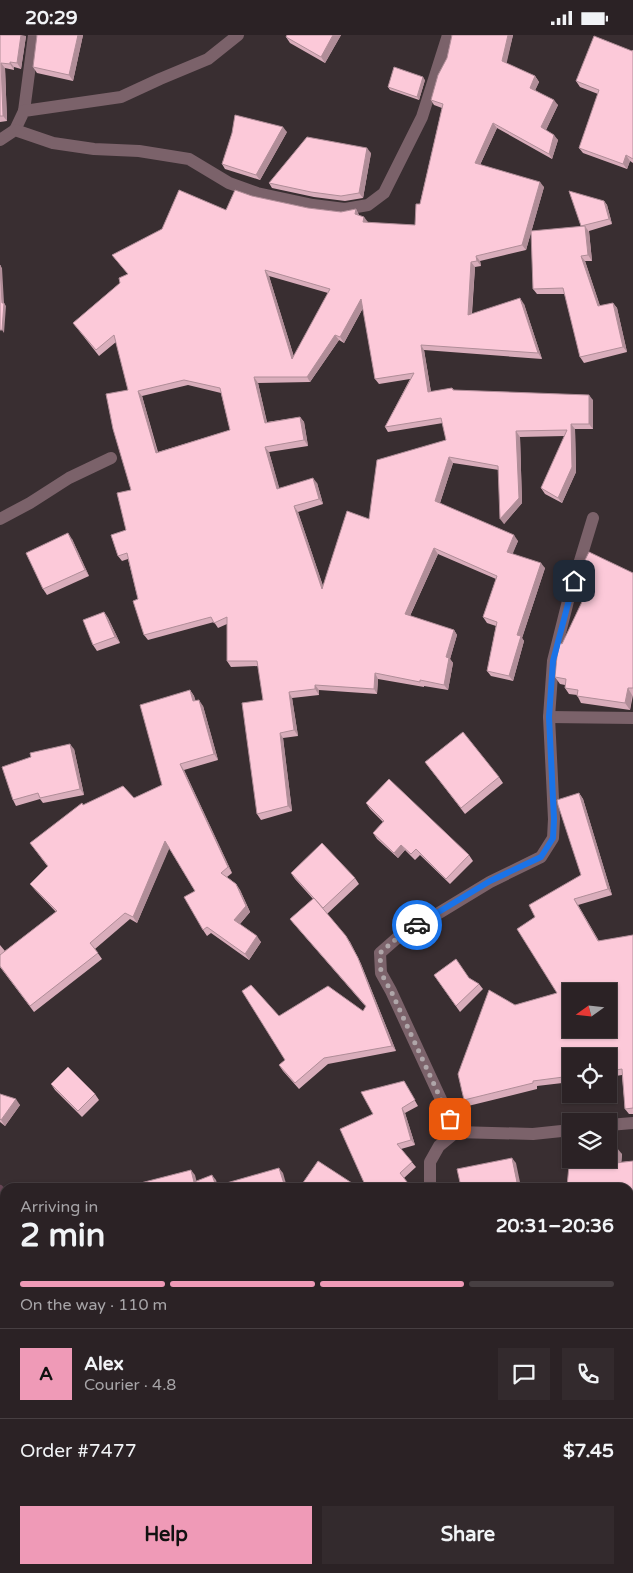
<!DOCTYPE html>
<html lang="en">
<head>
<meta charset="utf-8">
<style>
	:root { --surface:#2b2225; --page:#332a2d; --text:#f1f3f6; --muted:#a6a4a7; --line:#473f42; --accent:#ef9ab7 }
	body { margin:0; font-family:"Varela Round",sans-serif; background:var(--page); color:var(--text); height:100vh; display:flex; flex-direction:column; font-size:19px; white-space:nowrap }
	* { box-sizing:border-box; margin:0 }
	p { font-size:16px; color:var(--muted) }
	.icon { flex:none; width:28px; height:28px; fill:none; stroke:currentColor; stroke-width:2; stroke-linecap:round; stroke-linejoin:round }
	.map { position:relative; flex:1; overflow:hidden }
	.drawer { position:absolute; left:0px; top:1148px; width:634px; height:391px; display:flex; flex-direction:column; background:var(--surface); border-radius:15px 15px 0 0; box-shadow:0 1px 4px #0004,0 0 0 1px var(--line) }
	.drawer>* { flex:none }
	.needle { width:32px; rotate:255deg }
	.controls { position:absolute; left:562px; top:948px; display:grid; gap:10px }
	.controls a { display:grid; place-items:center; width:55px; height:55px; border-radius:0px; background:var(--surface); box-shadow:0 1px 4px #0004,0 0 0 1px var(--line); font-size:25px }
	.pin { position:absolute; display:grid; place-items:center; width:42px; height:42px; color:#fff; margin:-21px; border-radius:10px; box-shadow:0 2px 8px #0006 }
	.courier { position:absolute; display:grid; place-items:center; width:50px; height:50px; margin:-25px; border:4px solid #1a73e8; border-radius:50%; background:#fff; color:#222; box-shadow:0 1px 6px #0007 }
	.headline em { font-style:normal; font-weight:700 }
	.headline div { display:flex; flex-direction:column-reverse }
	.headline { display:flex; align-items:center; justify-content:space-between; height:85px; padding:0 20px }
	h1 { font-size:32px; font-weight:700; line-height:38px }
	.bar { display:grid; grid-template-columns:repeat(4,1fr); gap:8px 5px; align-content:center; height:60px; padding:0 20px }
	.bar i { height:6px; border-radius:4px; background:var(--line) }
	.bar .current { background:var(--accent) }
	.bar p { grid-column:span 4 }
	.line { display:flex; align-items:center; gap:12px; padding:0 20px; border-top:1px solid var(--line) }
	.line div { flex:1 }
	.round { display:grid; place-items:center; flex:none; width:52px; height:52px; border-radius:0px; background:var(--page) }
	.button { display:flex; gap:10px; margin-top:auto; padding:10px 20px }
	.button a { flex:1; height:58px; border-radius:0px; background:var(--accent); color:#111; font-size:20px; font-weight:700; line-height:58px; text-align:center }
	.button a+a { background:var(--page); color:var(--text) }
	.status { display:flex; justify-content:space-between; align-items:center; height:35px; padding:0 25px; background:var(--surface); direction:ltr }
	.status svg { height:14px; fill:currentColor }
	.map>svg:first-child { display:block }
</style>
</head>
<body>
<div class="status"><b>20:29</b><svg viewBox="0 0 49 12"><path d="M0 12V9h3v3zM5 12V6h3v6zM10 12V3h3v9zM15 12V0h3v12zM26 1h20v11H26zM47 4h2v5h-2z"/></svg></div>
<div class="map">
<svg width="633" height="1538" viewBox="0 0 633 1538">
	<rect width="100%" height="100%" fill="#392e31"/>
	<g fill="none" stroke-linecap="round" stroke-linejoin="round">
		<g stroke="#674655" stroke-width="8">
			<path d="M0,1154L5,1159"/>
			<path d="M318,1538V1534"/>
		</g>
		<g stroke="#7b626a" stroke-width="12">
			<path d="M24,76L34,0"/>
			<path d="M15,95L24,76L121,62L160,44L208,24L238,0"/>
			<path d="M0,105L15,95L53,108L94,114L139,116L189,124L229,148L257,158L313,170L345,174L368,170L384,158L422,82L448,0"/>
			<path d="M0,484L30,468L69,443L111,423"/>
			<path d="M549,682L633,683"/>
			<path d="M609,1090L633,1088"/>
			<path d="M456,1097L533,1099L571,1095"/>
			<path d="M430,1152V1127L439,1111L456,1097L391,956L381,938L380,918L396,904L490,847L541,822L553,803L554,784L549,682L553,626L569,562L593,483"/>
			<path d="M0,1482L5,1488"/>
			<path d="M56,1534L62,1538"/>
		</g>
	</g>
	<g fill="#d9adbb" fill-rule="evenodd">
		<path d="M0,0L26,1L21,34L14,32V35L5,33L7,86L0,87Z"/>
		<path d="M83,0L73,46L37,38L33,32Z"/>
		<path d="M341,0L325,28L290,8L286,2Z"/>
		<path d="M452,0H513L506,28L535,41L539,47L535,55L558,70L546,95L558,105L552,124L497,93L480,130L544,152L526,215L480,226L481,231L475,232L472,279L524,269L542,324L424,315L431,357L452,353L454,355L593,365V394H575L576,437L562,468L545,459L541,453L565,401L520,402L522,468L504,489L499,435L453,428L440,468L518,506L512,519L545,533L522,603L524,606L513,646L491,641L487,636L496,591L487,588L483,582L496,544L438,519L410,581L454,595L457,600L450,624L453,628L448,655L424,651V652L378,644L377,659L319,655V660L292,663L298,701L283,703L292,776L261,785L257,779L263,665L258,631L231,632L227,626V589L218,593L214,587L148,605L144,600L138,564L128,524L122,526L118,521L126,495L131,455L128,355L116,307L99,321L73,288L120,248L128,239L112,220L226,175L252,161L308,173L341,177L356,174L359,180L368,188L415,190L442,73L434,70L431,65L447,23ZM269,241L328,258L294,322ZM363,273L375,344L379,349L410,344L385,392L388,397L443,388L446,405L369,484L323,551L298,477L323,469L317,448L279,453L269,417L308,411L304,387L300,382L267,387L258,348L310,347L339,305L344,308ZM188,350L221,358L230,395L158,417L142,361Z"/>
		<path d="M633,15V128L630,126L627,134L583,118L579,113L598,59L580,52L576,46L632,16Z"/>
		<path d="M425,45L419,65L390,55L388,52Z"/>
		<path d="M287,97L260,145L225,134L222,129Z"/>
		<path d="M371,118L363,163L345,166L314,162L272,153L269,148Z"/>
		<path d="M604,166L607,170L612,189L589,196L592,226H585L600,271L613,268L617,273L627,317L584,328L580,322L565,259H537L533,254L581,191Z"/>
		<path d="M72,504L89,541L47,560L43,554Z"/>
		<path d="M633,538V660L630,675L581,668L577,660L569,659L565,653V650L560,649L555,642L562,609L587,558L580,554L575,548Z"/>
		<path d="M104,577L108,583L120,608L97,616L93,610Z"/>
		<path d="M190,655L194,661L195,666L203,671L218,725L184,735L232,838L227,842L236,849L240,855L250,877L240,889L261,907L249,925L211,898L207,901L203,895L195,856L169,813L137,888L130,884L95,914L102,924L34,977L0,932V910L5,916L56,877L35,855L30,849L48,832L30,808L84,770L134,763L162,750Z"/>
		<path d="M74,714L84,760L43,768L40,764L16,771L13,765Z"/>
		<path d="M425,727L499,742L503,748L465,779Z"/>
		<path d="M579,758L583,764L612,860L578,870L599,906L633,900V1079H629L625,1074L622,1040L609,1042V1021H571V1047L537,1051V1054L468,1071L464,1065L515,970L557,958L535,882L581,840Z"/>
		<path d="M366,768L469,820L473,826L450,849L420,820L415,825L405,815L398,823L377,804L373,798L383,787L370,774Z"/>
		<path d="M291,838L355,843L359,849L327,879L350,907L361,929L396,1016L328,1029L299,1054L283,1036L279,1030L285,1025L279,981L363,976L366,972L294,889L290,884L313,864L295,844Z"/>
		<path d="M434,940L469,943L479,949L483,954L460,977Z"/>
		<path d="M404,1046L418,1071L405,1078L415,1110L401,1114L416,1132L404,1143L366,1152L373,1079Z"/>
		<path d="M51,1049L95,1059L99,1065L82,1082L55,1055Z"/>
		<path d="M0,1059L20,1070L5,1091L0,1087Z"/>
		<path d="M571,1109L622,1119L621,1127L633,1126V1225H629V1152Z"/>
		<path d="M633,1246V1281L629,1279V1247Z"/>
		<path d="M240,1534H246L242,1537Z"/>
		<path d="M410,1534H436L433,1538H413Z"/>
	</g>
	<g fill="#b08d98">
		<path d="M21,0L26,1L21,34L17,28Z"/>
		<path d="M78,0H83L73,46L69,40Z"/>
		<path d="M333,0H341L325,28L321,22Z"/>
		<path d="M508,0H513L506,31L502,26Z"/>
		<path d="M10,27L14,32V35L10,29Z"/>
		<path d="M1,28L5,33L7,86L3,81Z"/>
		<path d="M535,41L539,47L534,58L530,53Z"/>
		<path d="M423,42L425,45L419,65L417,62Z"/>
		<path d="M554,65L558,70L545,97L541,92Z"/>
		<path d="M493,88L497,93L478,134L475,128Z"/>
		<path d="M283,92L287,97L260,145L256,140Z"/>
		<path d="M554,100L558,105L552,124L549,119Z"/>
		<path d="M367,113L371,118L363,163L359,158Z"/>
		<path d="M626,120L630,126L627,134L623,129Z"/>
		<path d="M540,147L544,152L526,215L522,210Z"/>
		<path d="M604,166L607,170L612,189L609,184Z"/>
		<path d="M356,174L359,180V184L355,179Z"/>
		<path d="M364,182L368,187L367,193L363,187Z"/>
		<path d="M585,191L589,197L592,226L588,220Z"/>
		<path d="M476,221L480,226L481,231L477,226Z"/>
		<path d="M581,221L585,226L602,277L598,271Z"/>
		<path d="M471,227L475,232L471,286L468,280Z"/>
		<path d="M0,230L2,233L4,268L6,271L4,298L2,295V268Z"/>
		<path d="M265,235L269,241L296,329L292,324Z"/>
		<path d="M520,263L524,269L542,324L538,318Z"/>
		<path d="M361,264L365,269L344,308L340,302Z"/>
		<path d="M613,268L617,273L627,317L623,312Z"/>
		<path d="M335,300L339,305L310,347L307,342Z"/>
		<path d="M421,310L424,315L432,363L428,357Z"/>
		<path d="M254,342L258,348L268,393L265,388Z"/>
		<path d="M138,356L142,361L159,423L156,418Z"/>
		<path d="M589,360L593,365V394L589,389Z"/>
		<path d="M300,382L304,387L308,411L304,405Z"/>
		<path d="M571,389L575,394L576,437L562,468L558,463Z"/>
		<path d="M516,396L520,402L522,468L504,489L500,484Z"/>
		<path d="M265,412L269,417L281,459L277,454Z"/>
		<path d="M449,422L453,428L439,471L435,466Z"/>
		<path d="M313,443L317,448L323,469L319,464Z"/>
		<path d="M294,471L298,477L326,560L322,554Z"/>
		<path d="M68,498L72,504L89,541L85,535Z"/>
		<path d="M514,500L518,506L511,523L507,517Z"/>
		<path d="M434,513L438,519L408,585L405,579Z"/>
		<path d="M541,528L545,533L522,603L524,606L513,646L509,641L517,600Z"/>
		<path d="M104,577L108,583L120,608L115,602Z"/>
		<path d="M454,595L457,600L450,624L453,628L448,655L444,650L446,622Z"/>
		<path d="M375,638L378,644L377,659L374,654Z"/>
		<path d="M315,650L319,655V660L315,654Z"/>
		<path d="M628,653L632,660L630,675L625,668Z"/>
		<path d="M190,655L194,661L198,672L193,666Z"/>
		<path d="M289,657L292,663L298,701L294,695Z"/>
		<path d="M199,665L203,671L218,725L214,719Z"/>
		<path d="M280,698L283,703L292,776L288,771Z"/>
		<path d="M70,709L74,714L84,760L80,754Z"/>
		<path d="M180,729L184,735L232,838L228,832Z"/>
		<path d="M579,758L583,764L612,860L608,854Z"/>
		<path d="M165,806L170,812L137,888L133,882Z"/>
		<path d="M401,810L405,815L398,823L394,818Z"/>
		<path d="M236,849L240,855L250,877L238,891L234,885Z"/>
		<path d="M574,864L578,870L602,912L598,906Z"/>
		<path d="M257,901L261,907L249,925L245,919Z"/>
		<path d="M346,901L350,907L361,929L396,1016L392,1011Z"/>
		<path d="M16,1064L20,1070L5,1091L1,1085Z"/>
		<path d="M402,1073L405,1078L415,1110L411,1105Z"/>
		<path d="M617,1113L622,1119L621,1134L616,1128Z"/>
		<path d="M512,1123L516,1128L521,1152H518Z"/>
		<path d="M279,1133L283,1138L287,1152H285Z"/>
		<path d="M191,1135L195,1140L198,1152L194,1147Z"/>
		<path d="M212,1140L216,1145L218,1152L216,1151Z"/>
		<path d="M429,1534H436L433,1538H427Z"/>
	</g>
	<g fill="#fcc9d9" stroke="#b08d98" fill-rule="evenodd">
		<path d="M0,0H21L17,28L10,27V29L1,28L3,81H0Z"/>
		<path d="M37,0H78L69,40L33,32Z"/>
		<path d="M287,0H333L321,22L286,2Z"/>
		<path d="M452,0H508L502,26L535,41L530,53L554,65L541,92L554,100L549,119L493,88L475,128L540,147L522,210L476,221L477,226L471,227L468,280L520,263L538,318L421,310L428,357L452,353L453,355L589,360V389H571L572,432L558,463L541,453L567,395L516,396L519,463L500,484L498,431L449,422L435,466L514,500L507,517L541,528L517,600L521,601L509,641L487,636L497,587L483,582L497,541L434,513L405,579L454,595L446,622L449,623L444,650L420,645V647L375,638L374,654L315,650V654L289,657L294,695L280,698L288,771L257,779L242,668L263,665L257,626H227V582L214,588L211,582L144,600L133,566L138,564L127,518L118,521L111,500L126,495L117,458L131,455L113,394L106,359L128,355L114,300L96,315L73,288L120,248L119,243L128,239L112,220L162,194L179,155L226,175L235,155L252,161L308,173L341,177L356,174L355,179L364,182L363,187L415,190L416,169H420L443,69L431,65L438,40L447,23ZM265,235L330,254L292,324ZM361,264L375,344L414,338L385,392L441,383L446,405L377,425L369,484L347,476L322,554L294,471L319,464L313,443L277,454L265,412L304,405L300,382L265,388L254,342H307L335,300L340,302ZM184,345L220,353L230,395L156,418L138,356Z"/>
		<path d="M594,1L632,16L633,15V124L626,120L623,129L579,113L599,55L576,46Z"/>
		<path d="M394,32L423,42L417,62L388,52Z"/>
		<path d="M235,80L283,92L256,140L222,129L232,98Z"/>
		<path d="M307,102L367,113L359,158L341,161L311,157L269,148Z"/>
		<path d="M569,156L604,166L609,184L581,191Z"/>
		<path d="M585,191L588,220L581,221L598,271L613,268L623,312L580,322L563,253L533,254L531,196Z"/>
		<path d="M0,230L2,268H4L2,295H0Z"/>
		<path d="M68,498L85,535L43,554L26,518Z"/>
		<path d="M589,517L633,538V653H628L625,668L577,661L578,655L565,653L566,644L555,642L557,621L560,608L562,609L588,554L575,548L578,539Z"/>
		<path d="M104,577L115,602L93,610L83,585Z"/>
		<path d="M190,655L193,666L199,665L214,719L180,729L228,832L221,838L236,849L246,871L234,885L257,901L245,919L207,892L203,895L184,862L195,856L165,806L133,882L125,878L90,908L98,918L30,971L0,931V920L57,876L30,849L48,831L30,808L82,768L83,770L123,751L134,763L162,750L140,670Z"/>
		<path d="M463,697L499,742L461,773L425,727Z"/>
		<path d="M70,709L80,754L40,763L38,758L13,765L2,732L31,722L30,718Z"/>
		<path d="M389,744L469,820L446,844L416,814L411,819L401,810L394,818L373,798L384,786L366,768Z"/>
		<path d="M579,758L608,854L574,864L598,906L633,900V1073L625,1074L622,1034L609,1036V1021H571V1041L533,1046V1048L464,1065L458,1039L489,955L515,970L557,958L517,894L535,882L529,870L581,840L558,770L557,765ZM571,956H609V994H571Z"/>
		<path d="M322,808L355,843L323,873L291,838Z"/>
		<path d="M314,863L346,901L358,923L392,1011L324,1023L295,1048L279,1030L285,1025L242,956L251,950L279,981L328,951L363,976L366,971L290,884Z"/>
		<path d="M456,924L469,943L479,949L456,971L434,940Z"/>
		<path d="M68,1032L95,1059L78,1076L51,1049Z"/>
		<path d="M404,1046L415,1065L402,1073L411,1105L397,1109L412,1127L400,1138L411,1152H366L340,1094L373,1079L361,1057Z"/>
		<path d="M0,1059L16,1064L1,1085L0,1084Z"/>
		<path d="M571,1109V1124H609V1112L617,1113L616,1128L633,1126V1220L629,1219V1152H567Z"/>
		<path d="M512,1123L518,1152H461L457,1134Z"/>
		<path d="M318,1126L358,1152H300Z"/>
		<path d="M279,1133L285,1152H125L191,1135L194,1147L212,1140L216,1151Z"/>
		<path d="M0,1212L5,1215V1280L0,1273Z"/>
		<path d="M633,1246V1277L629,1275V1247Z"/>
		<path d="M412,1534H429L427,1538H421Z"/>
	</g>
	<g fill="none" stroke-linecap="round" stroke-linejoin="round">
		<path stroke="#afa6a9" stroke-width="5" stroke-dasharray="0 9" d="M417,890L396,904L380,918L381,938L391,956L450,1084"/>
		<path stroke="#1a73e8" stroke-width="6" d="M417,890L490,846L541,822L553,803L554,784L549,682L553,626L574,546"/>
	</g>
</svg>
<div class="controls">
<a><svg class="needle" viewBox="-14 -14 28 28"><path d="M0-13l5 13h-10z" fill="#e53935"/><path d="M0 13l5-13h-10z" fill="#a6a4a7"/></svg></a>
<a><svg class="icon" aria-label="locate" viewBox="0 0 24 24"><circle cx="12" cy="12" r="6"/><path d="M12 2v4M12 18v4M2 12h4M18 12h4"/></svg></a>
<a><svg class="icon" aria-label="layers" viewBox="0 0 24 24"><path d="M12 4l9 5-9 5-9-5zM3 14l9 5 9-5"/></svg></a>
</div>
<div class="pin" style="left:450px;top:1084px;background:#ea580c"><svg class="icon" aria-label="bag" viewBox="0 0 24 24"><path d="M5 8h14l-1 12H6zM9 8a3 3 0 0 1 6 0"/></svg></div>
<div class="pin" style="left:574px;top:546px;background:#1f2937"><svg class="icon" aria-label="home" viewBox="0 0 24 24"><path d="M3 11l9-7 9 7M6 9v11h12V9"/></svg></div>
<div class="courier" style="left:417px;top:890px"><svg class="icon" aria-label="car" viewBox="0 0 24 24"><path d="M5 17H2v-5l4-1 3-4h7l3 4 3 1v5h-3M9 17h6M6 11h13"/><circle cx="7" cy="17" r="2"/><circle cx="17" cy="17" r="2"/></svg></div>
<section class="drawer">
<div class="headline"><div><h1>2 min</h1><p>Arriving in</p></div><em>20:31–20:36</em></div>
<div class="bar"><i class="current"></i><i class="current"></i><i class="current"></i><i></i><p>On the way · 110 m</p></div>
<div class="line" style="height:90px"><b class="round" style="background:var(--accent);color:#111">A</b><div><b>Alex</b><p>Courier · 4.8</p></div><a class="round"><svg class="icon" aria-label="chat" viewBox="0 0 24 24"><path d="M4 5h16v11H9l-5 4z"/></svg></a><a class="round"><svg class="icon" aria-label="phone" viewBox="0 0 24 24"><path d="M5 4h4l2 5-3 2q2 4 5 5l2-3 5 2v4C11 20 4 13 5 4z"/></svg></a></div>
<div class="line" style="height:65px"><div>Order #7477</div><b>$7.45</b></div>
<div class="button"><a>Help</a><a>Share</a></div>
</section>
</div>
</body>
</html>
